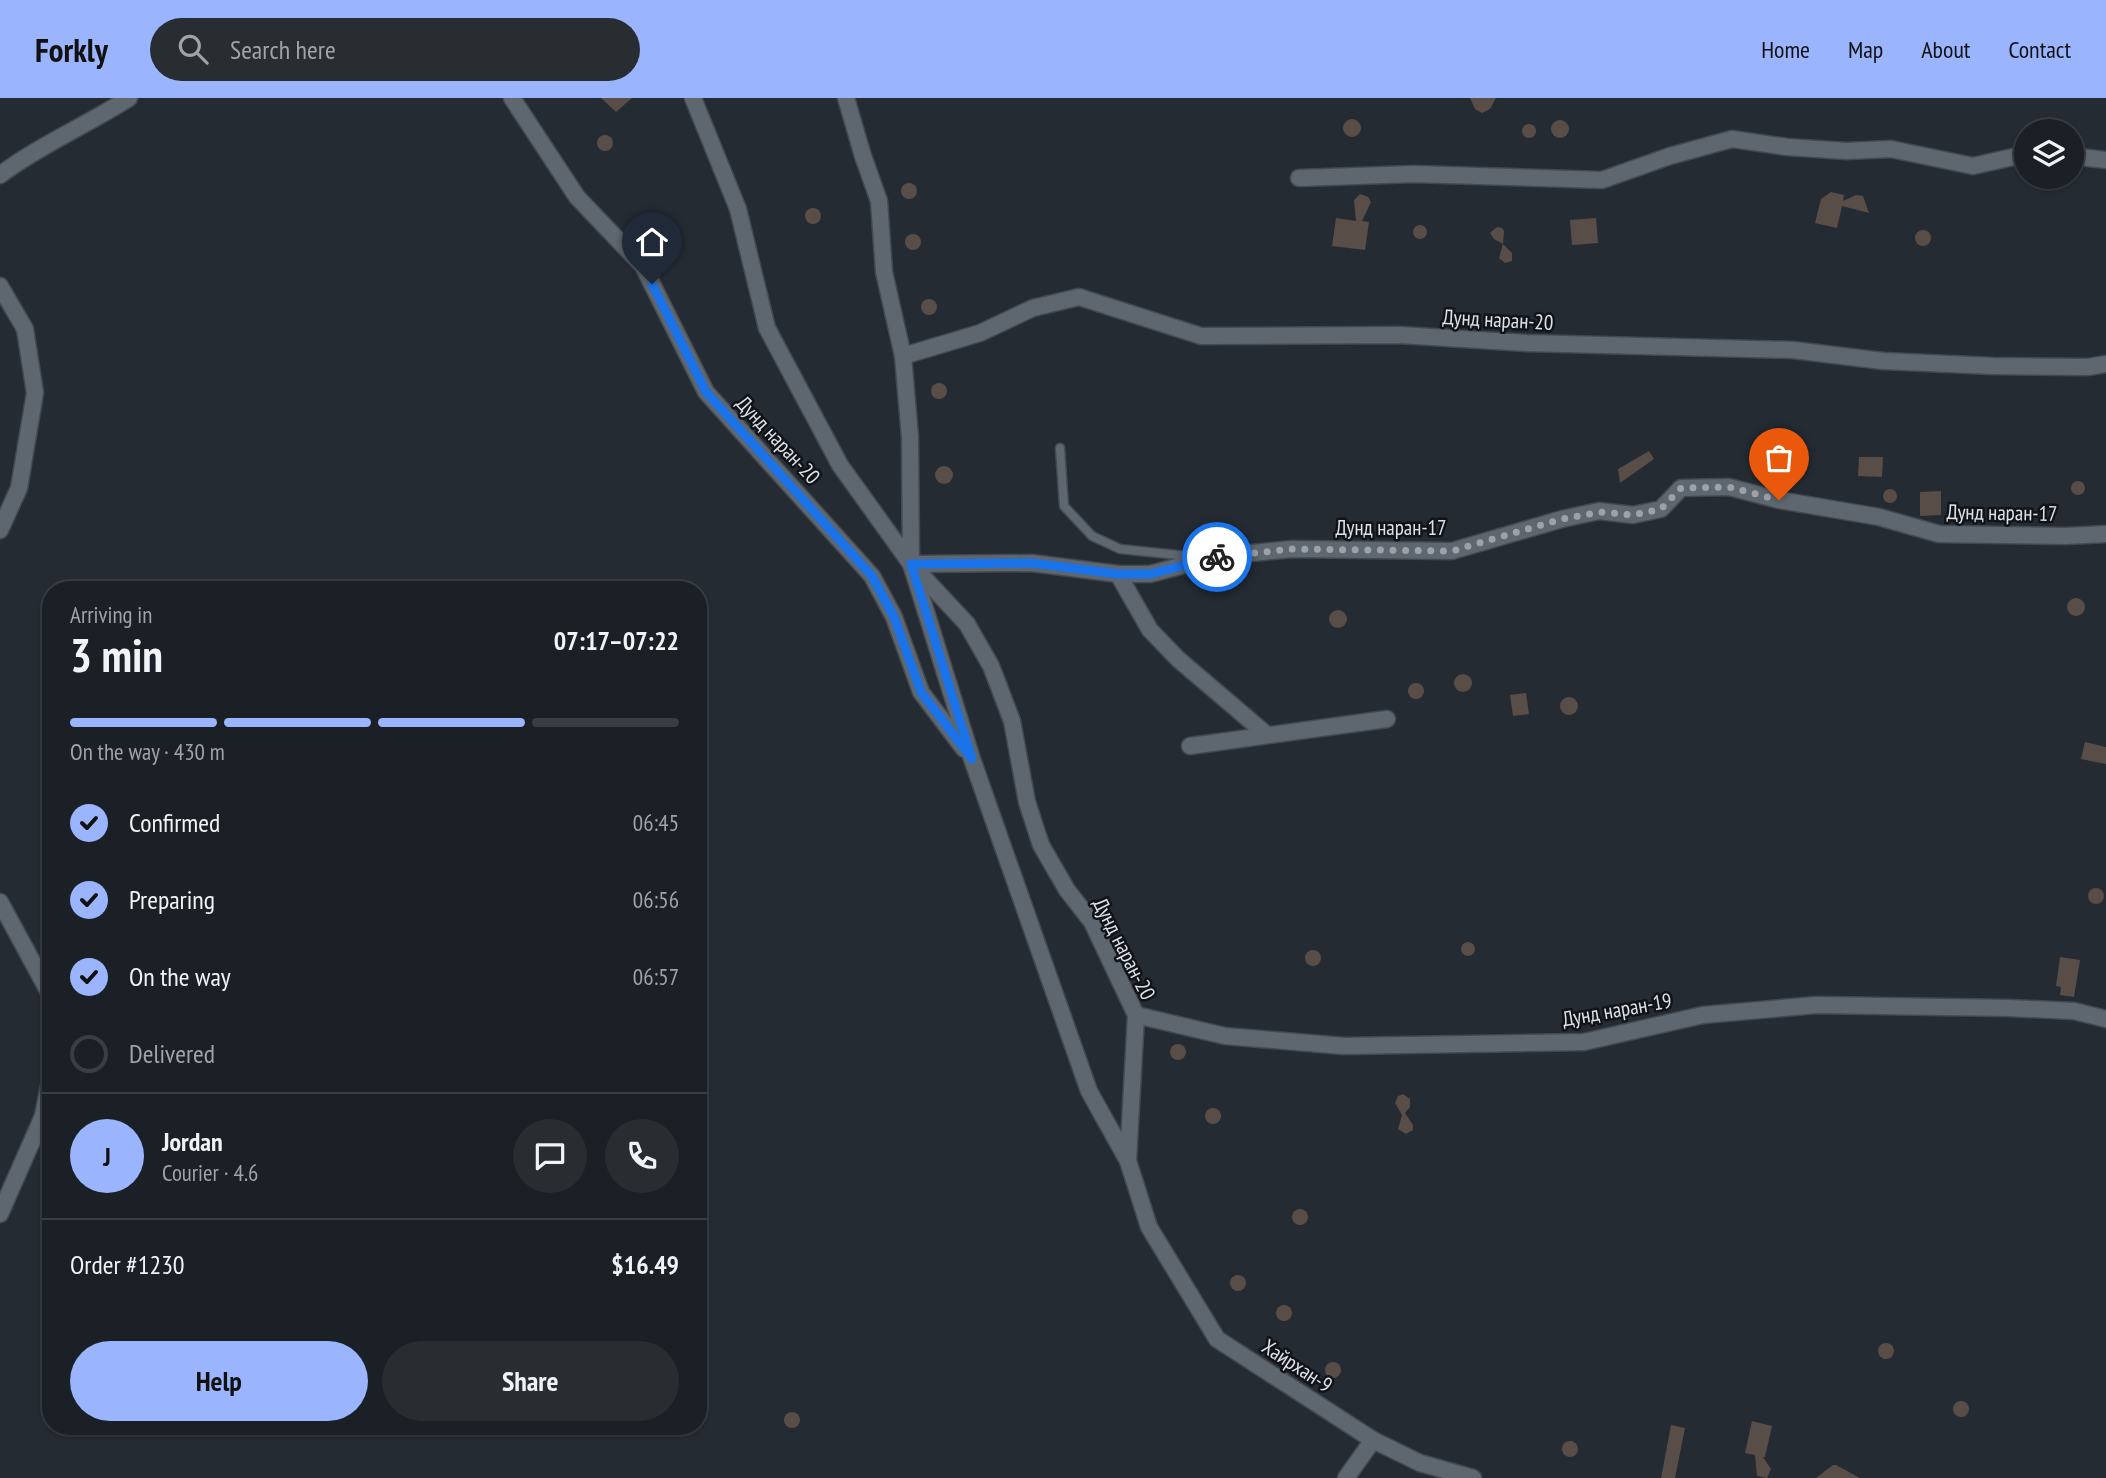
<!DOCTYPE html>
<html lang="en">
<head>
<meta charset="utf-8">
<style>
	:root { --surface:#1b2026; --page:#282d32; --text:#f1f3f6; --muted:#a0a3a7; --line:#393e43; --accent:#9ab5fd }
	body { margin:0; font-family:"PT Sans Narrow",sans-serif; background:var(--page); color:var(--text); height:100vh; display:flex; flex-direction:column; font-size:26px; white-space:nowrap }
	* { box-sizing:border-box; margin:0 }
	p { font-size:23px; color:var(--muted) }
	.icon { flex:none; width:38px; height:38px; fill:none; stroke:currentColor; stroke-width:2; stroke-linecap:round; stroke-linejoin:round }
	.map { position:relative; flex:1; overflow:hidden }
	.drawer { position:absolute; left:42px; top:483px; width:665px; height:854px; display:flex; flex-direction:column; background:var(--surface); border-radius:28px; box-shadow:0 2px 5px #0004,0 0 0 2px var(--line) }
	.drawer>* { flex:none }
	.controls { position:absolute; left:2014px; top:21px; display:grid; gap:14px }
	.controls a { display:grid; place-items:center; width:70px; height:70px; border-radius:50%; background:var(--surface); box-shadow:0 2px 5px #0004,0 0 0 2px var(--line); font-size:35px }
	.pin { position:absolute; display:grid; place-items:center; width:60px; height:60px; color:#fff; margin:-72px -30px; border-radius:50% 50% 50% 0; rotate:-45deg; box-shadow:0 0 7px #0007 }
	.pin .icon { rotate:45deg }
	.courier { position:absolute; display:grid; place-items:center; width:70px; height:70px; margin:-35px; border:5px solid #1a73e8; border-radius:50%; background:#fff; color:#222; box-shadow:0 2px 9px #0007 }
	.head em { font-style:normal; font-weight:800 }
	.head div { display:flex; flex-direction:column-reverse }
	.head { display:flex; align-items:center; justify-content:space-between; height:119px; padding:0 28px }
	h1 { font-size:46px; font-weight:800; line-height:52px }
	.bar { display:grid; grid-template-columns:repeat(4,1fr); gap:10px 7px; align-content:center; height:84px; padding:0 28px }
	.bar i { height:9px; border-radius:5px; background:var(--line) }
	.bar .current { background:var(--accent) }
	.bar p { grid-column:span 4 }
	.line { display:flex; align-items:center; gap:18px; padding:0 28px; border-top:2px solid var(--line) }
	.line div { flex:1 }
	.round { display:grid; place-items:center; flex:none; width:74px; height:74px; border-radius:37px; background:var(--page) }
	ol { padding:0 28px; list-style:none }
	li { display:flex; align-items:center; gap:21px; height:77px }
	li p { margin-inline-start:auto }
	li .icon { padding:7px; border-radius:50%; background:var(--accent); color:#111; stroke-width:4 }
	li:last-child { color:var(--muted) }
	li i { width:38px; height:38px; border:4px solid var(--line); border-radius:50% }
	.button { display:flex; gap:14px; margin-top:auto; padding:14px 28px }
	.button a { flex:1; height:80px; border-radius:42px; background:var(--accent); color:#111; font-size:28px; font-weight:800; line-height:80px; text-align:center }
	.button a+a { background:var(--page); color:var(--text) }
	header { display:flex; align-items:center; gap:42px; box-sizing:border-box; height:98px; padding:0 35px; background:var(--accent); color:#111 }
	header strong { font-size:33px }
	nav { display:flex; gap:38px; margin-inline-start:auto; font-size:24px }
	.search { width:490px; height:63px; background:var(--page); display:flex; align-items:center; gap:18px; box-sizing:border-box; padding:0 24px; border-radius:38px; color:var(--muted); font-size:26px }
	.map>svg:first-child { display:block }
</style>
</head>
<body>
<header>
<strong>Forkly</strong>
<div class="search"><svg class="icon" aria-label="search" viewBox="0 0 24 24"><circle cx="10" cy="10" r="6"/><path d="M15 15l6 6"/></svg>Search here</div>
<nav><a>Home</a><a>Map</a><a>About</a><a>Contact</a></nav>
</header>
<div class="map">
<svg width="2106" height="1380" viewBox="0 0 2106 1380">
	<rect width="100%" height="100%" fill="#242b33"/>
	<g fill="#584d47">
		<path d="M601,0H632L616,14Z"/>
		<path d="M1470,0H1496L1490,11L1482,15L1475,11Z"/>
		<circle cx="1352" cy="30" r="9"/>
		<circle cx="1560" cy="31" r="9"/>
		<circle cx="1529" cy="33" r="7"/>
		<circle cx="605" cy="45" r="8"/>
		<circle cx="909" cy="93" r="8"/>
		<path d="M1831,94L1844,97L1843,103L1856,97L1863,98L1869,115L1842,108L1837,130L1815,125L1821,101Z"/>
		<path d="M1360,96L1368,99L1371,104L1362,123L1369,124L1365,152L1332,148L1336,120L1356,123L1354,102Z"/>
		<circle cx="813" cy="118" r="8"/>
		<path d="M1596,120L1598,145L1572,147L1570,122Z"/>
		<circle cx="1420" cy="134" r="7"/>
		<path d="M1497,129L1502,130L1504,133L1503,146L1494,141L1490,135Z"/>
		<circle cx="1923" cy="140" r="8"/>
		<circle cx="913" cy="144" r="8"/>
		<path d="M1503,146L1512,155V163L1505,165L1499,160Z"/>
		<circle cx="929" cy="209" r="8"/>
		<circle cx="939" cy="293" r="8"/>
		<path d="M1649,353L1654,361L1620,385L1618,371Z"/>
		<path d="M1859,359H1883L1882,379L1858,378Z"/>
		<circle cx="944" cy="377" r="9"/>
		<circle cx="2078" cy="390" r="7"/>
		<circle cx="1890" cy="398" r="7"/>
		<path d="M1941,393V417L1920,418V394Z"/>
		<circle cx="2076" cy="509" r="9"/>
		<circle cx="1338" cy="521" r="9"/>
		<circle cx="1463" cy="585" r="9"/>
		<circle cx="1416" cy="593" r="8"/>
		<path d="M1526,595L1529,616L1513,618L1510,597Z"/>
		<circle cx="1569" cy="608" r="9"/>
		<path d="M2085,644L2106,649V666L2081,661Z"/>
		<circle cx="2096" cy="798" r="8"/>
		<circle cx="1468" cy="851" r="7"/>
		<circle cx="1313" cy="860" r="8"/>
		<path d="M2060,859L2080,862L2074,899L2060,897L2061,889L2056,888Z"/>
		<circle cx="1178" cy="954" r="8"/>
		<path d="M1403,996L1410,1001V1009L1405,1015L1413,1027V1032L1406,1036L1398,1031L1402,1017L1395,1005L1398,998Z"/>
		<circle cx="1213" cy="1018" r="8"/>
		<circle cx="1300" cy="1119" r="8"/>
		<circle cx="1238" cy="1185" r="8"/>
		<circle cx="1284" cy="1215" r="8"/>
		<circle cx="1886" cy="1253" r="8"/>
		<circle cx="1333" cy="1272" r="8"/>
		<circle cx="1961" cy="1311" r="8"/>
		<circle cx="792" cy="1322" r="8"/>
		<path d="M1752,1323L1772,1328L1765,1359H1763L1771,1371L1767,1380L1757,1378L1755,1357L1745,1355Z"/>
		<path d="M1671,1327L1685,1330L1675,1380H1661Z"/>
		<circle cx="1570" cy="1351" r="8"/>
		<path d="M1833,1367H1836L1860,1380H1816Z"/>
	</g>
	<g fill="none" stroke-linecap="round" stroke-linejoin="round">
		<g stroke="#434950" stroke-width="11">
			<path id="lane" d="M1060,350L1064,408L1092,438L1120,451L1197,459"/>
		</g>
		<g stroke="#434950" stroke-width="19">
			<g id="street">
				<path d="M512,0L577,99L643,168L706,294L872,478L894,519L921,594L964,651"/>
				<path d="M693,0L738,111L767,230L840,367L911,466L967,526L991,568L1012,623L1027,704L1041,747L1067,792L1092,824L1136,917L1128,1063L1149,1129L1217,1241L1373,1342L1420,1365L1473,1380"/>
				<path d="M846,0L863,58L879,103L884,174L903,258L910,339L911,466L972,661L1089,993L1128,1063"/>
				<path d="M2072,58L2106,62"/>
				<path d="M0,77C40,47 87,27 129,0"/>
				<path d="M1299,80L1414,76L1602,82L1670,58L1732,41L1787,49L1846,53L1891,51L1973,68L2026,56"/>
				<path d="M0,188L25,231L35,295L19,390L0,432"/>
				<path d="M903,258L980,235L1033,210L1079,199L1201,238L1400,237L1527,245L1793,252L1883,263L1993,268L2088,269L2106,266"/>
				<path d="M911,466L1032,465L1118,476H1150L1214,459L1292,451L1452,453L1562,421L1599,413L1633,417L1661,411L1681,390L1729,389L1779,402L1879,419L1939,436L2066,438L2106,436"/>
				<path d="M1118,476L1150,532L1178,561L1266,636"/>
				<path d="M1190,648L1387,621"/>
				<path d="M0,804L51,898"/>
				<path d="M1136,917L1225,938L1344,948L1584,944L1703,917L1816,907L2009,910L2074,913L2106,921"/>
				<path d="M0,1116L43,1018L51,978"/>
				<path d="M1346,1380L1373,1342"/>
			</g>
		</g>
		<use href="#lane" stroke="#5e666f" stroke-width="8"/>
		<use href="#street" stroke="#5e666f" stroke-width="16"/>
	</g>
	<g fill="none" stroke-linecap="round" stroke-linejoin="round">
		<path stroke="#9da2a9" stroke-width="7" stroke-dasharray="0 12.6" d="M1217,459L1292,451L1452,453L1562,421L1600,414L1633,417L1661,411L1681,390L1729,389L1779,402"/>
		<path stroke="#1a73e8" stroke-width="9" d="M652,186L706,294L872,478L894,519L921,594L972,661L911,466L1032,465L1118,476H1150L1217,459"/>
	</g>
	<g text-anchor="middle" stroke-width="5" stroke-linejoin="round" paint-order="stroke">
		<g font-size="21" fill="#dee2e8" stroke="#101317">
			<text transform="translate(1498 222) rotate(3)" y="7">Дунд наран-20</text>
			<text transform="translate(778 342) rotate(47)" y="7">Дунд наран-20</text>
			<text transform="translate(2002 415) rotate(1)" y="7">Дунд наран-17</text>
			<text x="1391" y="437">Дунд наран-17</text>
			<text transform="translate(1124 851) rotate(63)" y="7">Дунд наран-20</text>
			<text transform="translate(1617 912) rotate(-10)" y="7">Дунд наран-19</text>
			<text transform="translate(1297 1268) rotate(33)" y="7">Хайрхан-9</text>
		</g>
	</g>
</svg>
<div class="controls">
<a><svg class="icon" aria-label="layers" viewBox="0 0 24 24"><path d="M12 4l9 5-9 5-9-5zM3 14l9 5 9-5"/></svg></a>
</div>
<div class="pin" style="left:1779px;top:402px;background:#ea580c"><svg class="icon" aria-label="bag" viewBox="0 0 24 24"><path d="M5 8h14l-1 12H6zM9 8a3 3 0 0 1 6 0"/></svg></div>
<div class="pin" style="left:652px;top:186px;background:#1f2937"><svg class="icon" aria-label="home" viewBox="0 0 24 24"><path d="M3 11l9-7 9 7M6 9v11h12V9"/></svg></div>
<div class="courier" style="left:1217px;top:459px"><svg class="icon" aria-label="bike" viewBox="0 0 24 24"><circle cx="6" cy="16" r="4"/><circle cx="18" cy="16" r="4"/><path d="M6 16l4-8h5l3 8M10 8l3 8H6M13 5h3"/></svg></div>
<section class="drawer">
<div class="head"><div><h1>3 min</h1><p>Arriving in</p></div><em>07:17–07:22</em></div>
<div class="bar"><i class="current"></i><i class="current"></i><i class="current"></i><i></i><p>On the way · 430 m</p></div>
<ol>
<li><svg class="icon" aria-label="check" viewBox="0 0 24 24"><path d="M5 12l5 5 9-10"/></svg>Confirmed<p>06:45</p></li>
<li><svg class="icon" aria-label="check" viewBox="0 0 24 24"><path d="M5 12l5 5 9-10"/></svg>Preparing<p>06:56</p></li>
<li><svg class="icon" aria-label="check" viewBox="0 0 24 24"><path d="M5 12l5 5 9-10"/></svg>On the way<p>06:57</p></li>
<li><i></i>Delivered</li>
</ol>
<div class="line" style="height:126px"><b class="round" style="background:var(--accent);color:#111">J</b><div><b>Jordan</b><p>Courier · 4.6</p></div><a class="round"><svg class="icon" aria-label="chat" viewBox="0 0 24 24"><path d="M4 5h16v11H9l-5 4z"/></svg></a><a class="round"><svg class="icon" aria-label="phone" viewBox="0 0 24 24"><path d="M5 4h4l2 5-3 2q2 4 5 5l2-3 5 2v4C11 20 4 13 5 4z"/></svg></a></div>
<div class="line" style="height:91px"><div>Order #1230</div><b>$16.49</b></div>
<div class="button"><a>Help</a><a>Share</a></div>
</section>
</div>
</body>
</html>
